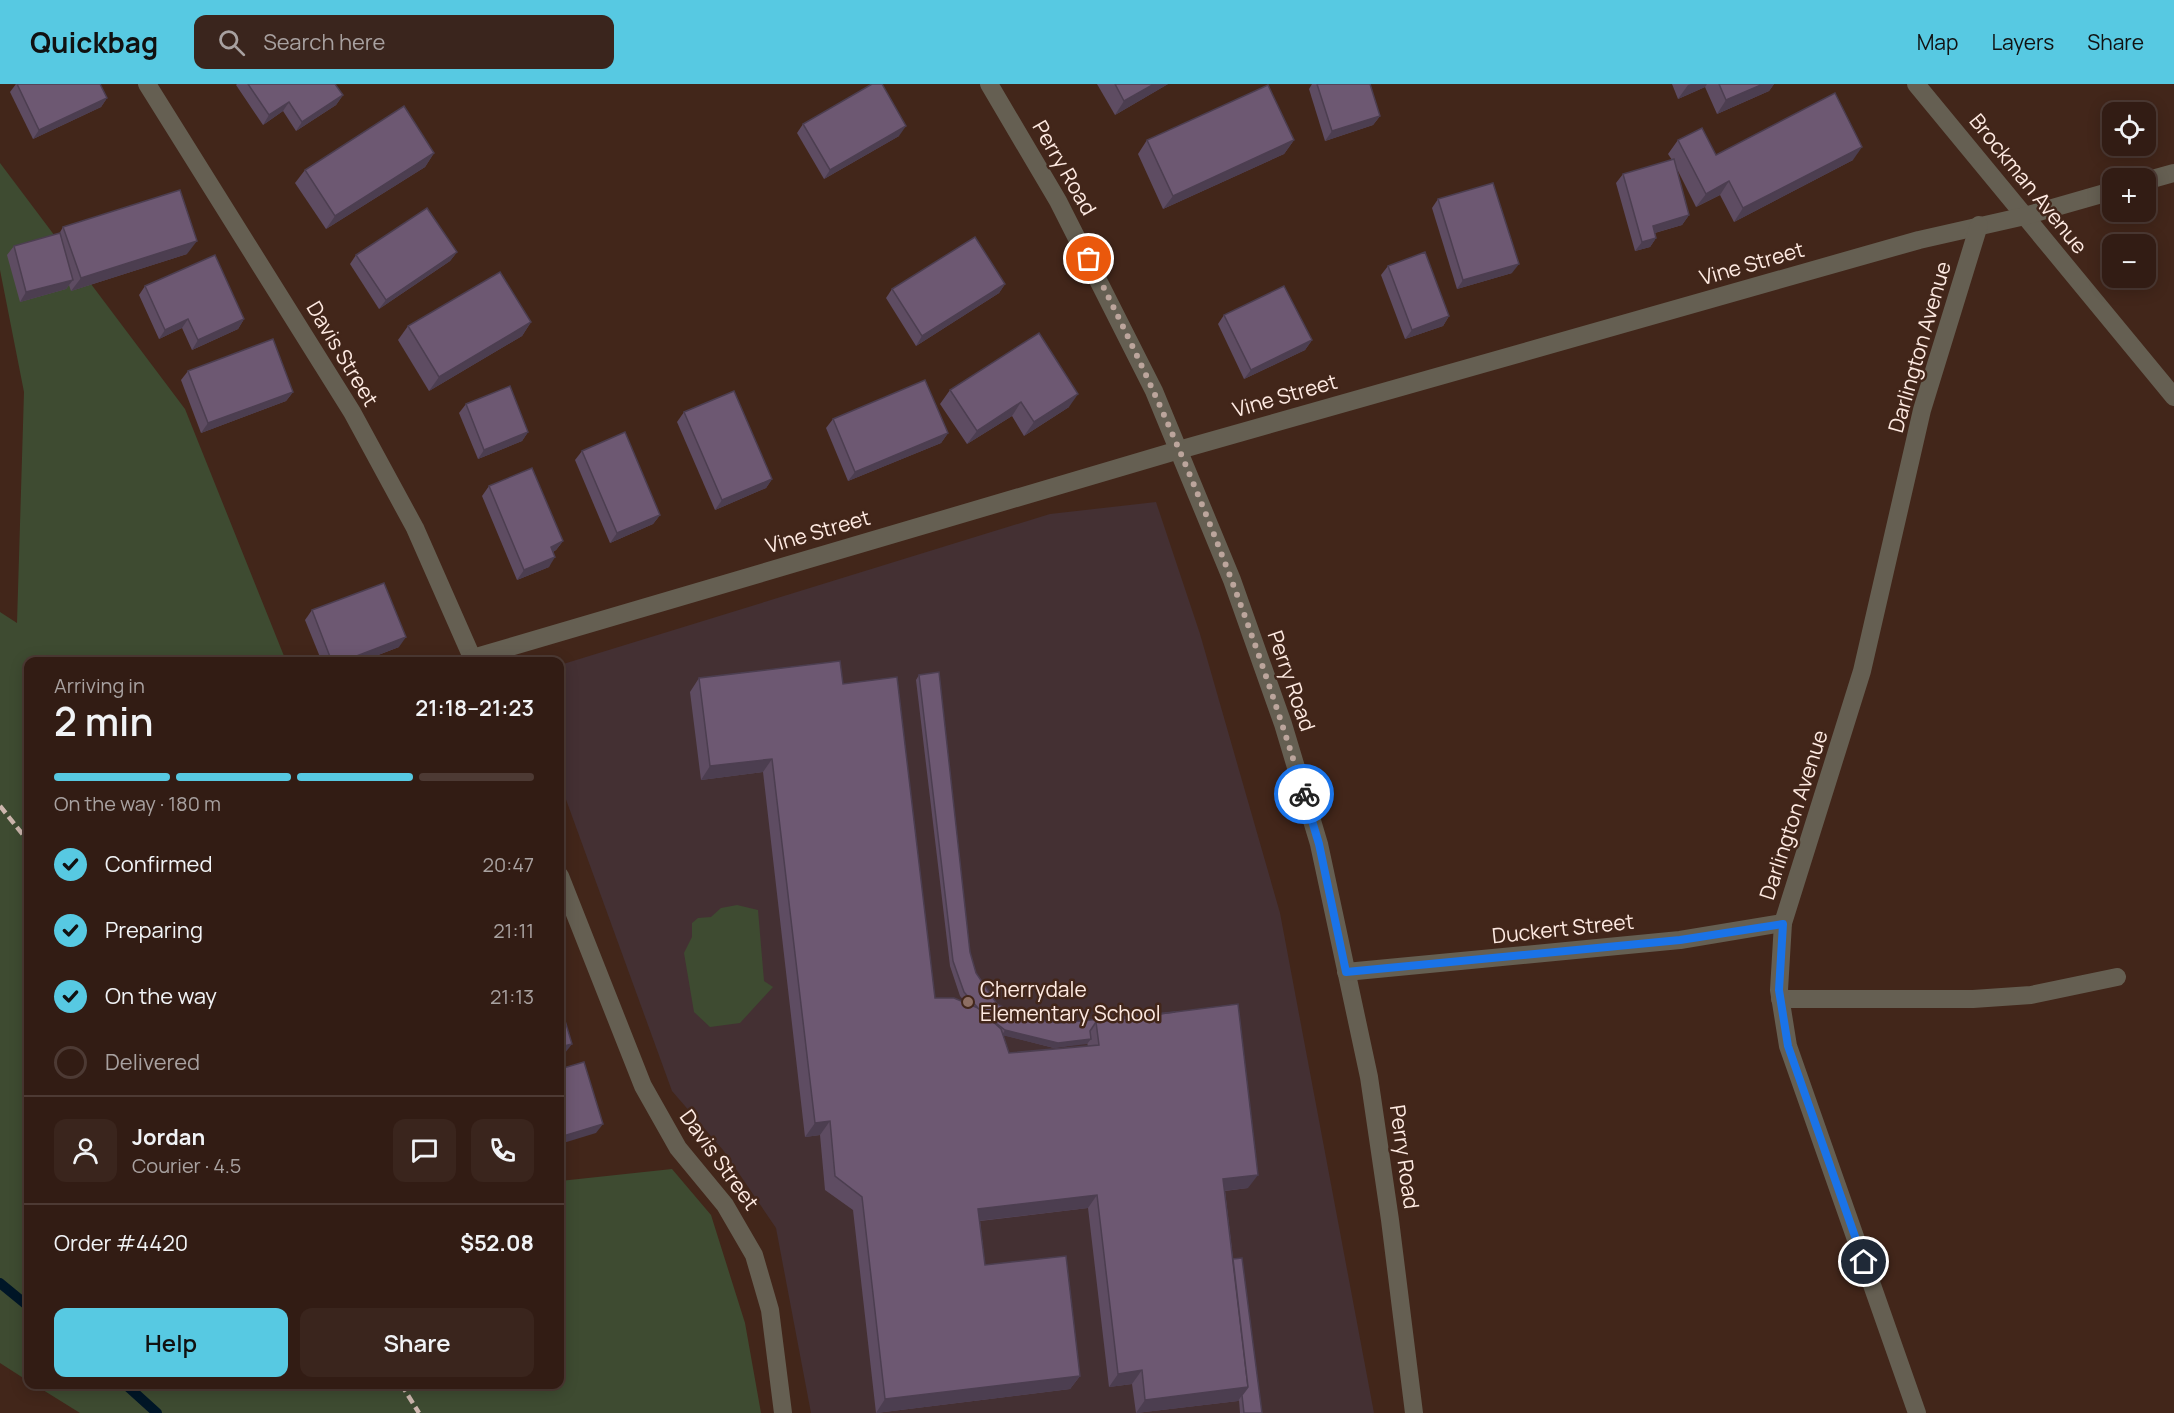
<!DOCTYPE html>
<html lang="en">
<head>
<meta charset="utf-8">
<style>
	:root { --surface:#321c14; --page:#3a251d; --text:#f1f3f6; --muted:#a8a1a0; --line:#4d3a34; --accent:#57c9e2 }
	body { margin:0; font-family:Manrope,sans-serif; background:var(--page); color:var(--text); height:100vh; display:flex; flex-direction:column; font-size:22px; white-space:nowrap }
	* { box-sizing:border-box; margin:0 }
	p { font-size:20px; color:var(--muted) }
	.icon { flex:none; width:33px; height:33px; fill:none; stroke:currentColor; stroke-width:2; stroke-linecap:round; stroke-linejoin:round }
	.map { position:relative; flex:1; overflow:hidden }
	.sheet { position:absolute; left:24px; top:573px; width:540px; height:732px; display:flex; flex-direction:column; background:var(--surface); border-radius:12px; box-shadow:0 3px 15px #0003,0 0 0 2px var(--line) }
	.sheet>* { flex:none }
	.buttons { position:absolute; left:2102px; top:18px; display:grid; gap:12px }
	.buttons a { display:grid; place-items:center; width:54px; height:54px; border-radius:12px; background:var(--surface); box-shadow:0 3px 15px #0003,0 0 0 2px var(--line); font-size:30px }
	.pin { position:absolute; display:grid; place-items:center; width:51px; height:51px; color:#fff; margin:-26px; border:3px solid #fff; border-radius:50%; box-shadow:0 2px 6px #0007 }
	.courier { position:absolute; display:grid; place-items:center; width:60px; height:60px; margin:-30px; border:4px solid #1a73e8; border-radius:50%; background:#fff; color:#222; box-shadow:0 2px 8px #0007 }
	.headline em { font-style:normal; font-weight:600 }
	.headline div { display:flex; flex-direction:column-reverse }
	.headline { display:flex; align-items:center; justify-content:space-between; height:102px; padding:0 30px }
	h1 { font-size:39px; font-weight:600; line-height:45px }
	.bar { display:grid; grid-template-columns:repeat(4,1fr); gap:9px 6px; align-content:center; height:72px; padding:0 30px }
	.bar i { height:8px; border-radius:4px; background:var(--line) }
	.bar .on { background:var(--accent) }
	.bar p { grid-column:span 4 }
	.line { display:flex; align-items:center; gap:15px; padding:0 30px; border-top:2px solid var(--line) }
	.line div { flex:1 }
	.round { display:grid; place-items:center; flex:none; width:63px; height:63px; border-radius:12px; background:var(--page) }
	ol { padding:0 30px; list-style:none }
	li { display:flex; align-items:center; gap:18px; height:66px }
	li p { margin-inline-start:auto }
	li .icon { padding:6px; border-radius:50%; background:var(--accent); color:#111; stroke-width:4 }
	li:last-child { color:var(--muted) }
	li i { width:33px; height:33px; border:3px solid var(--line); border-radius:50% }
	.cta { display:flex; gap:12px; margin-top:auto; padding:12px 30px }
	.cta a { flex:1; height:69px; border-radius:12px; background:var(--accent); color:#111; font-size:24px; font-weight:600; line-height:69px; text-align:center }
	.cta a+a { background:var(--page); color:var(--text) }
	header { display:flex; align-items:center; gap:36px; box-sizing:border-box; height:84px; padding:0 30px; background:var(--accent); color:#111 }
	header strong { font-size:28px }
	nav { display:flex; gap:33px; margin-inline-start:auto; font-size:21px }
	.search { width:420px; height:54px; background:var(--page); display:flex; align-items:center; gap:15px; box-sizing:border-box; padding:0 21px; border-radius:12px; color:var(--muted); font-size:22px }
	.map>svg:first-child { display:block }
</style>
</head>
<body>
<header>
<strong>Quickbag</strong>
<div class="search"><svg class="icon" aria-label="search" viewBox="0 0 24 24"><circle cx="10" cy="10" r="6"/><path d="M15 15l6 6"/></svg>Search here</div>
<nav><a>Map</a><a>Layers</a><a>Share</a></nav>
</header>
<div class="map">
<svg width="2174" height="1329" viewBox="0 0 2174 1329">
	<rect width="100%" height="100%" fill="#42261a"/>
	<path fill="#443033" d="M1156,418L1200,550L1280,829L1374,1329H811L776,1144L723,1066L672,1007L560,699V581L1050,430Z"/>
	<g fill="#3e4b31">
		<path d="M0,79L185,325L286,577L28,578V1297L0,1279V528L17,539L24,308L0,186Z"/>
		<path d="M737,821L758,826L764,897L773,903L740,939L710,943L694,928L684,869L692,853V839L698,834L711,833L721,824Z"/>
		<path d="M672,1085L711,1131L745,1239L761,1329H80L35,1301L560,1300V1097Z"/>
	</g>
	<g fill="none" stroke-linecap="round" stroke-linejoin="round">
		<g stroke="#001627" stroke-width="10">
			<path d="M0,1199L28,1222"/>
			<path d="M125,1300L157,1329"/>
		</g>
		<g stroke="#655f52" stroke-width="18">
			<path d="M147,0L352,328L415,444L474,578"/>
			<path d="M989,0L1058,117L1154,307L1232,496L1283,640L1319,760L1369,993L1390,1136L1414,1329"/>
			<path d="M1916,0L2174,313"/>
			<path d="M2145,97L2174,89"/>
			<path d="M473,574L1179,366L1919,156L2025,132L2112,107"/>
			<path d="M560,792L643,1002L678,1064L725,1121L754,1171L770,1226L783,1329"/>
			<path d="M1346,888L1680,856L1783,839"/>
			<path d="M1780,915H1973L2031,911L2117,893"/>
			<path d="M1917,1329L1788,962L1779,906L1783,839L1862,587L1922,326L1979,141"/>
		</g>
		<g stroke="#ccb6ad" stroke-width="4.5" stroke-dasharray="9 4.5" stroke-linecap="butt">
			<path d="M0,722L28,757"/>
			<path d="M401,1300L419,1329"/>
		</g>
	</g>
	<g fill="#5e4c62" fill-rule="evenodd">
		<path d="M16,0H100L107,14L101,23L33,55L10,8Z"/>
		<path d="M237,0H335L343,11L336,21L296,47L283,27L263,41L236,1Z"/>
		<path d="M1097,0H1168L1115,31Z"/>
		<path d="M1312,0H1370L1380,32L1373,41L1325,57L1309,5Z"/>
		<path d="M1672,0H1774L1769,7L1717,30L1705,3L1678,15Z"/>
		<path d="M803,40L899,52L824,95L797,49Z"/>
		<path d="M1147,56H1294L1284,70L1163,125L1138,70Z"/>
		<path d="M1678,56L1716,71L1853,76L1734,138L1720,111L1696,123L1677,85L1689,131L1682,141L1655,149L1656,154L1650,163L1635,167L1616,99L1623,90L1672,76L1668,70Z"/>
		<path d="M434,69L425,83L326,145L295,99L305,86Z"/>
		<path d="M1438,115L1512,189L1457,205L1432,124Z"/>
		<path d="M63,143L187,170L71,207L69,201L66,205L20,218L7,171L14,162L59,150Z"/>
		<path d="M457,168L450,177L379,225L350,180L356,171Z"/>
		<path d="M1388,182L1449,232L1443,242L1405,255L1381,191Z"/>
		<path d="M1005,200L999,209L916,262L886,214L892,205Z"/>
		<path d="M145,202L244,235L238,245L192,266L182,244L159,255L139,211Z"/>
		<path d="M1224,231L1312,256L1305,266L1244,295L1218,240Z"/>
		<path d="M531,238L522,252L429,307L398,256L408,242Z"/>
		<path d="M188,287L293,308L286,317L201,349L181,296Z"/>
		<path d="M950,306L1069,323L1024,352L1012,332L967,360L940,320Z"/>
		<path d="M466,320L528,348L522,357L478,375L459,329Z"/>
		<path d="M684,328L772,395L766,404L715,426L677,338Z"/>
		<path d="M833,335L948,349L941,359L848,397L826,344Z"/>
		<path d="M582,367L660,431L653,440L610,459L575,376Z"/>
		<path d="M489,402L563,457L556,466L553,468L549,483L517,496L482,412Z"/>
		<path d="M312,526L399,563L360,578H322L305,536Z"/>
		<path d="M919,591L970,868L976,889L997,920L1024,934L1060,939L1175,928L1248,1104L1225,1107L1233,1175L1262,1329H1240L1239,1316L1238,1317L1136,1329L1132,1300L1109,1303L1088,1124L980,1137L985,1181L1080,1292L1070,1305L876,1329L853,1126L825,1106L820,1051L805,1053L763,688L701,696L690,608L699,594L843,600L935,914L966,919L960,912L950,882L916,596ZM1003,951L1054,964L1087,959L1088,962L1009,969Z"/>
	</g>
	<g fill="#4c3e50">
		<path d="M1154,0H1168L1115,31L1124,17Z"/>
		<path d="M1691,0H1707L1705,3L1678,15L1688,1Z"/>
		<path d="M1763,0H1774L1769,7L1717,30L1726,16Z"/>
		<path d="M343,11L336,21L296,47L302,38Z"/>
		<path d="M107,14L101,23L33,55L39,46Z"/>
		<path d="M289,18L283,27L263,41L269,31Z"/>
		<path d="M1380,32L1373,41L1325,57L1332,47Z"/>
		<path d="M906,42L899,52L824,95L830,86Z"/>
		<path d="M1294,56L1284,70L1163,125L1173,112Z"/>
		<path d="M1862,63L1853,76L1734,138L1743,124Z"/>
		<path d="M434,69L425,83L326,145L335,132Z"/>
		<path d="M1729,97L1720,111L1696,123L1706,110Z"/>
		<path d="M1689,131L1682,141L1647,151L1653,142Z"/>
		<path d="M1656,154L1650,163L1635,167L1642,158Z"/>
		<path d="M197,157L187,170L71,207L81,194Z"/>
		<path d="M457,168L450,177L379,225L386,216Z"/>
		<path d="M1519,180L1512,189L1457,205L1463,196Z"/>
		<path d="M73,196L66,205L20,218L26,208Z"/>
		<path d="M1005,200L999,209L916,262L922,252Z"/>
		<path d="M1449,232L1443,242L1405,255L1412,246Z"/>
		<path d="M188,235L182,244L159,255L165,246Z"/>
		<path d="M244,235L238,245L192,266L198,256Z"/>
		<path d="M531,238L522,252L429,307L439,293Z"/>
		<path d="M1312,256L1305,266L1244,295L1251,286Z"/>
		<path d="M293,308L286,317L201,349L208,339Z"/>
		<path d="M1078,310L1069,323L1024,352L1034,338Z"/>
		<path d="M1021,318L1012,332L967,360L977,347Z"/>
		<path d="M528,348L522,357L478,375L484,366Z"/>
		<path d="M948,349L941,359L848,397L855,388Z"/>
		<path d="M772,395L766,404L715,426L722,416Z"/>
		<path d="M660,431L653,440L610,459L617,449Z"/>
		<path d="M563,457L556,466L544,472L551,463Z"/>
		<path d="M555,473L549,483L517,496L524,486Z"/>
		<path d="M406,553L399,563L360,578H341Z"/>
		<path d="M772,675L763,688L701,696L710,682Z"/>
		<path d="M1005,946L1091,955L1087,960L1054,964L1002,951Z"/>
		<path d="M572,960L565,969L560,971V963Z"/>
		<path d="M830,1037L820,1051L805,1053L815,1039Z"/>
		<path d="M603,1040L596,1049L560,1060V1053Z"/>
		<path d="M1258,1091L1248,1104L1214,1108L1223,1095Z"/>
		<path d="M1097,1111L1088,1124L969,1138L978,1125Z"/>
		<path d="M1142,1286L1132,1300L1109,1303L1118,1290Z"/>
		<path d="M1080,1292L1070,1305L876,1329L885,1315Z"/>
		<path d="M1248,1303L1238,1317L1136,1329L1145,1316Z"/>
	</g>
	<g fill="#6d5872" stroke="#4c3e50" stroke-width="1.5">
		<path d="M17,0H100L107,14L39,46Z"/>
		<path d="M248,0H335L343,11L302,38L289,18L269,31Z"/>
		<path d="M872,0H882L906,42L830,86L803,40Z"/>
		<path d="M1115,0H1154L1124,17Z"/>
		<path d="M1317,0H1370L1380,32L1332,47Z"/>
		<path d="M1719,0H1763L1726,16Z"/>
		<path d="M1268,1L1294,56L1173,112L1147,56Z"/>
		<path d="M1835,9L1862,63L1743,124L1729,97L1706,110L1678,56L1702,44L1716,71Z"/>
		<path d="M404,22L434,69L335,132L305,86Z"/>
		<path d="M1674,75L1689,131L1653,142L1656,154L1642,158L1623,90Z"/>
		<path d="M1493,99L1519,180L1463,196L1438,115Z"/>
		<path d="M180,106L197,157L81,194L63,143Z"/>
		<path d="M427,124L457,168L386,216L356,171Z"/>
		<path d="M60,149L73,196L26,208L14,162Z"/>
		<path d="M975,153L1005,200L922,252L892,205Z"/>
		<path d="M1425,168L1449,232L1412,246L1388,182Z"/>
		<path d="M215,171L244,235L198,256L188,235L165,246L145,202Z"/>
		<path d="M500,188L531,238L439,293L408,242Z"/>
		<path d="M1284,202L1312,256L1251,286L1224,231Z"/>
		<path d="M1039,249L1078,310L1034,338L1021,318L977,347L950,306Z"/>
		<path d="M273,255L293,308L208,339L188,287Z"/>
		<path d="M925,296L948,349L855,388L833,335Z"/>
		<path d="M510,302L528,348L484,366L466,320Z"/>
		<path d="M734,307L772,395L722,416L684,328Z"/>
		<path d="M625,348L660,431L617,449L582,367Z"/>
		<path d="M532,384L563,457L551,463L555,473L524,486L489,402Z"/>
		<path d="M384,499L406,553L341,578H332L312,526Z"/>
		<path d="M840,577L843,600L897,593L935,914H954L978,924L1001,945L1009,969L1099,961L1096,938L1238,920L1258,1091L1223,1095L1248,1303L1145,1316L1142,1286L1118,1290L1097,1111L978,1125L985,1181L1066,1172L1080,1292L885,1315L862,1113L835,1092L830,1037L815,1039L772,675L710,682L699,594Z"/>
		<path d="M939,588L970,868L976,889L997,920L1024,934L1060,939L1175,928L1096,938L1090,947L1091,955L1058,959L1005,946L992,936H991L978,924L964,908L953,877L919,591Z"/>
		<path d="M560,920L572,960L560,963Z"/>
		<path d="M584,978L603,1040L560,1053V985Z"/>
		<path d="M1242,1174L1262,1329H1244L1242,1311L1248,1303L1233,1175Z"/>
	</g>
	<g fill="none" stroke-linecap="round" stroke-linejoin="round">
		<path stroke="#bca59c" stroke-width="6" stroke-dasharray="0 10.8" d="M1089,175C1178,346 1248,526 1304,710"/>
		<path stroke="#1a73e8" stroke-width="8" d="M1304,710L1319,760L1346,888L1680,856L1783,840L1779,906L1788,962L1864,1178"/>
	</g>
	<circle fill="#8d6e63" stroke="#42261a" stroke-width="2" cx="968" cy="918" r="6"/>
	<g text-anchor="middle" stroke-width="5" stroke-linejoin="round" paint-order="stroke">
		<g font-size="21" fill="#feeae2" stroke="#42261a">
			<text transform="translate(1064 84) rotate(60)" y="7">Perry Road</text>
			<text transform="translate(2028 100) rotate(51)" y="7">Brockman Avenue</text>
			<text transform="translate(1752 180) rotate(-16)" y="7">Vine Street</text>
			<text transform="translate(1920 263) rotate(-74)" y="7">Darlington Avenue</text>
			<text transform="translate(342 270) rotate(59)" y="7">Davis Street</text>
			<text transform="translate(1285 312) rotate(-16)" y="7">Vine Street</text>
			<text transform="translate(818 448) rotate(-16)" y="7">Vine Street</text>
			<text transform="translate(1291 597) rotate(71)" y="7">Perry Road</text>
			<text transform="translate(1794 731) rotate(-72)" y="7">Darlington Avenue</text>
			<text transform="translate(1563 845) rotate(-6)" y="7">Duckert Street</text>
			<text transform="translate(1404 1073) rotate(82)" y="7">Perry Road</text>
			<text transform="translate(719 1076) rotate(54)" y="7">Davis Street</text>
		</g>
		<g font-size="21" fill="#feeae2" stroke="#42261a" text-anchor="start">
			<text x="980" y="913">Cherrydale<tspan x="980" dy="24">Elementary School</tspan></text>
		</g>
	</g>
</svg>
<div class="buttons">
<a><svg class="icon" aria-label="locate" viewBox="0 0 24 24"><circle cx="12" cy="12" r="6"/><path d="M12 2v4M12 18v4M2 12h4M18 12h4"/></svg></a>
<a>+</a>
<a>−</a>
</div>
<div class="pin" style="left:1089px;top:175px;background:#ea580c"><svg class="icon" aria-label="bag" viewBox="0 0 24 24"><path d="M5 8h14l-1 12H6zM9 8a3 3 0 0 1 6 0"/></svg></div>
<div class="pin" style="left:1864px;top:1178px;background:#1f2937"><svg class="icon" aria-label="home" viewBox="0 0 24 24"><path d="M3 11l9-7 9 7M6 9v11h12V9"/></svg></div>
<div class="courier" style="left:1304px;top:710px"><svg class="icon" aria-label="bike" viewBox="0 0 24 24"><circle cx="6" cy="16" r="4"/><circle cx="18" cy="16" r="4"/><path d="M6 16l4-8h5l3 8M10 8l3 8H6M13 5h3"/></svg></div>
<section class="sheet">
<div class="headline"><div><h1>2 min</h1><p>Arriving in</p></div><em>21:18–21:23</em></div>
<div class="bar"><i class="on"></i><i class="on"></i><i class="on"></i><i></i><p>On the way · 180 m</p></div>
<ol>
<li><svg class="icon" aria-label="check" viewBox="0 0 24 24"><path d="M5 12l5 5 9-10"/></svg>Confirmed<p>20:47</p></li>
<li><svg class="icon" aria-label="check" viewBox="0 0 24 24"><path d="M5 12l5 5 9-10"/></svg>Preparing<p>21:11</p></li>
<li><svg class="icon" aria-label="check" viewBox="0 0 24 24"><path d="M5 12l5 5 9-10"/></svg>On the way<p>21:13</p></li>
<li><i></i>Delivered</li>
</ol>
<div class="line" style="height:108px"><a class="round"><svg class="icon" aria-label="person" viewBox="0 0 24 24"><circle cx="12" cy="8" r="4"/><path d="M4 21q1-7 8-7t8 7"/></svg></a><div><b>Jordan</b><p>Courier · 4.5</p></div><a class="round"><svg class="icon" aria-label="chat" viewBox="0 0 24 24"><path d="M4 5h16v11H9l-5 4z"/></svg></a><a class="round"><svg class="icon" aria-label="phone" viewBox="0 0 24 24"><path d="M5 4h4l2 5-3 2q2 4 5 5l2-3 5 2v4C11 20 4 13 5 4z"/></svg></a></div>
<div class="line" style="height:78px"><div>Order #4420</div><b>$52.08</b></div>
<div class="cta"><a>Help</a><a>Share</a></div>
</section>
</div>
</body>
</html>
